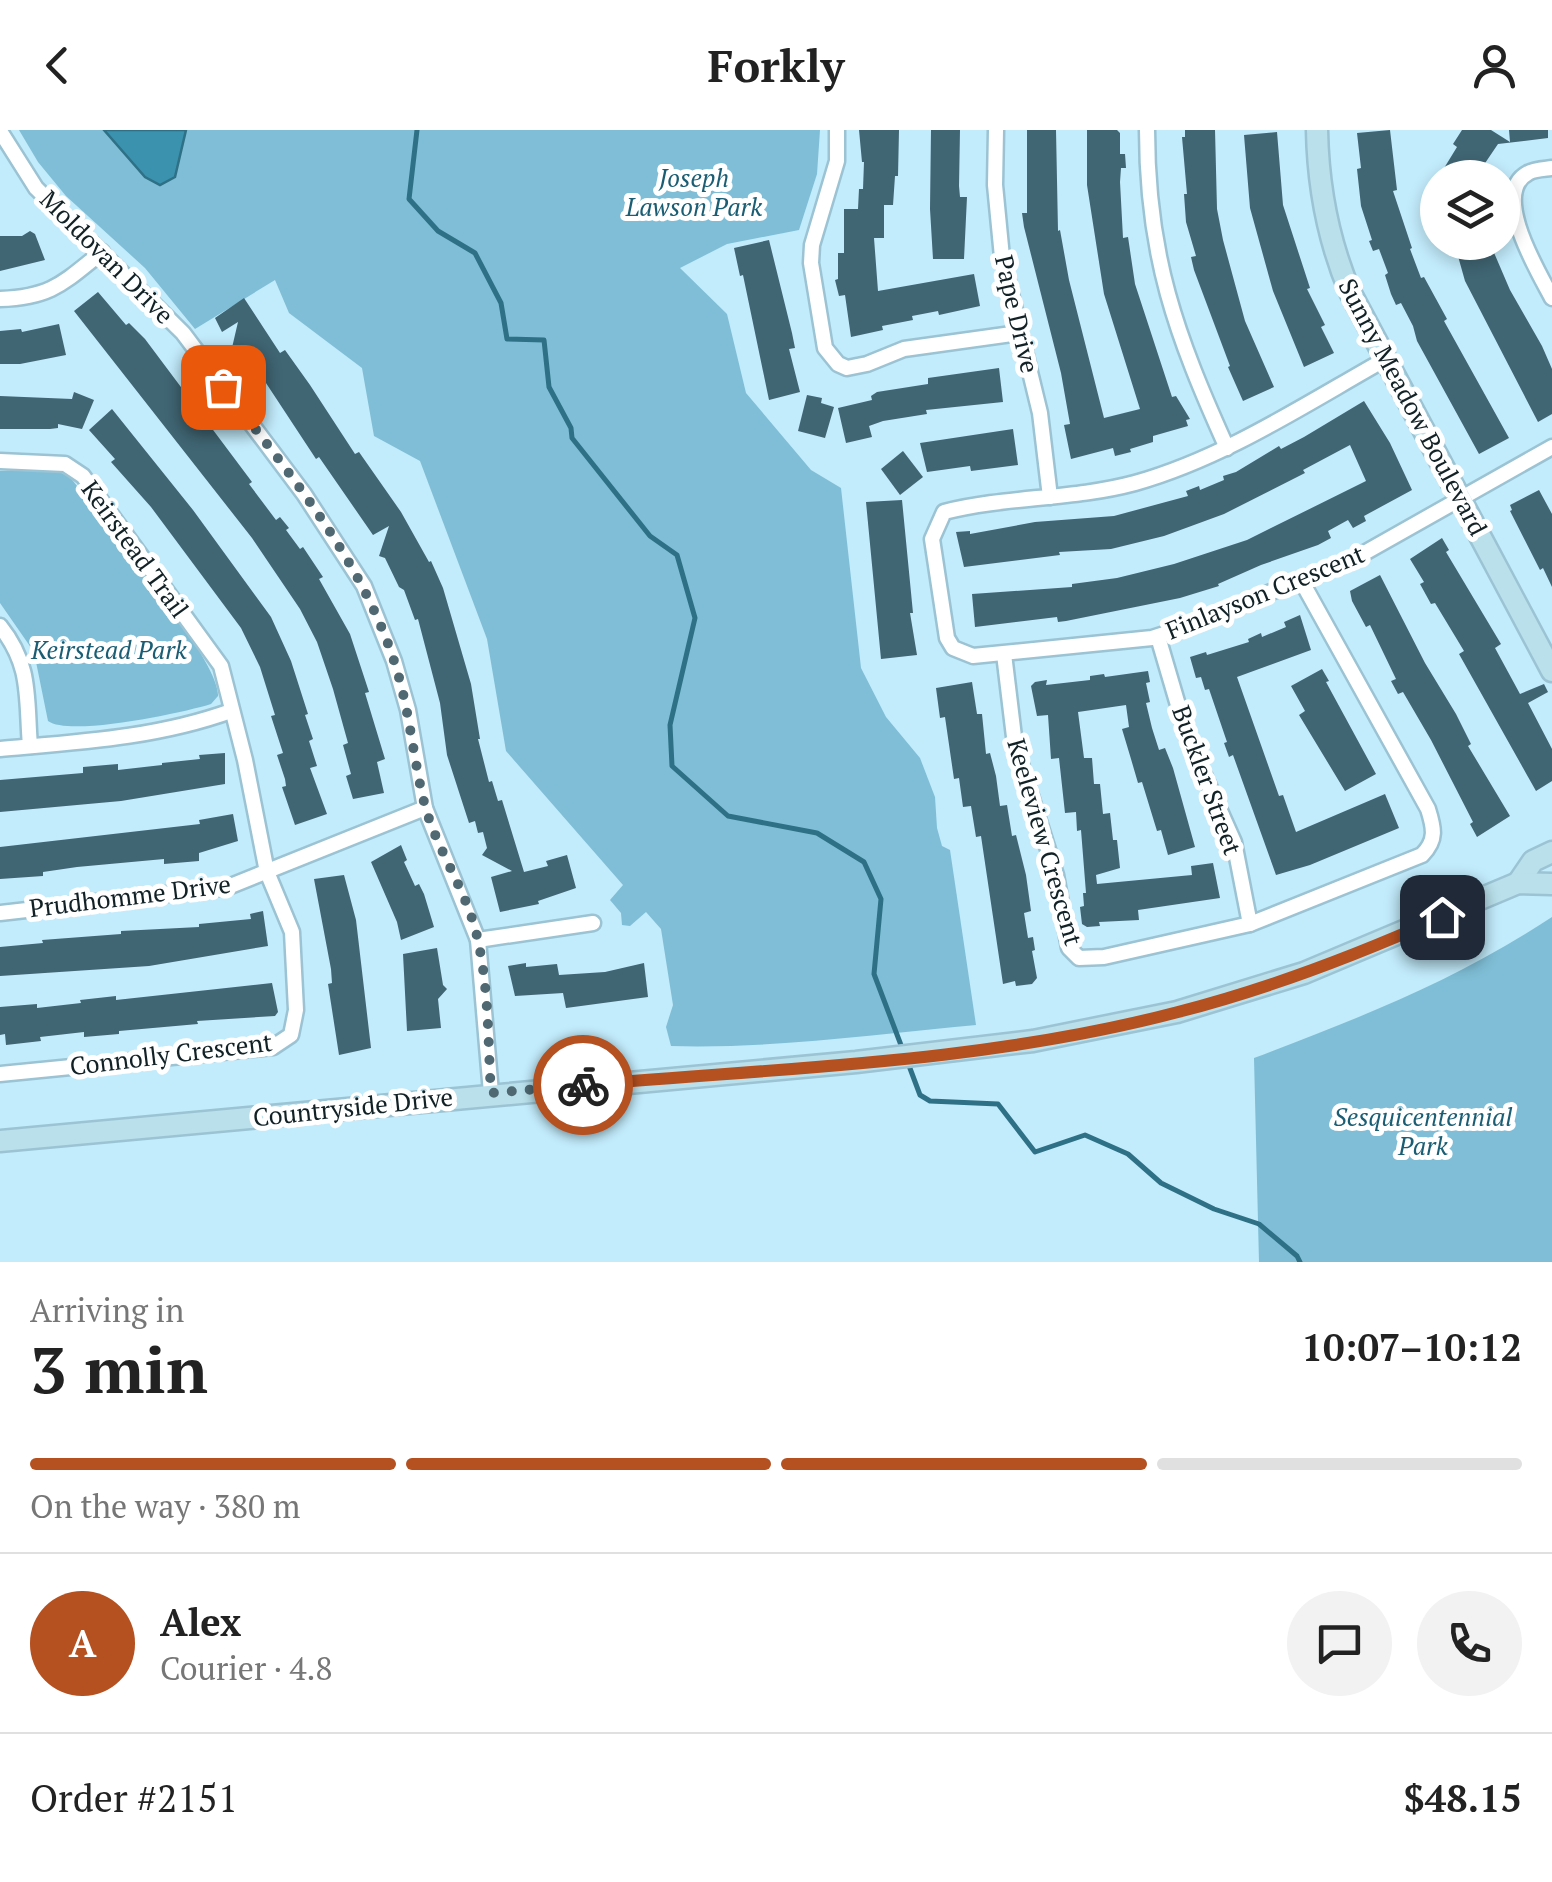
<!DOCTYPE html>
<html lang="en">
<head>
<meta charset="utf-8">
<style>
	:root { --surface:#fff; --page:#f2f2f2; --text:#222; --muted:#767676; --line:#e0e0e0; --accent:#b55020 }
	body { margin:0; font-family:"PT Serif",serif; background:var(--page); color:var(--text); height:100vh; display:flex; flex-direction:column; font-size:38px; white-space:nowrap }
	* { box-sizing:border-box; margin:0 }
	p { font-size:32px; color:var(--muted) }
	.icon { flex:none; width:55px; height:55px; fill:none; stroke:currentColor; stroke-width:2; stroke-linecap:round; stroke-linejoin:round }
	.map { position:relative; height:1132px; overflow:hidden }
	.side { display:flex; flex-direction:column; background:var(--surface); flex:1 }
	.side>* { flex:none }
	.fabs { position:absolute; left:1420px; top:30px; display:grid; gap:20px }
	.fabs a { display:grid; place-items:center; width:100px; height:100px; border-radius:50%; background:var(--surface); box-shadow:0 5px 15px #0003; font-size:50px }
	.pin { position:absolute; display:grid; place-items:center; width:85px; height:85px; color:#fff; margin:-42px; border-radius:20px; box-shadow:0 5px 15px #0006 }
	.courier { position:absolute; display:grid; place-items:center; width:100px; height:100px; margin:-50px; border:8px solid #b55020; border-radius:50%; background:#fff; color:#222; box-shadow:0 2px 12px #0007 }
	.summary em { font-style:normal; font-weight:700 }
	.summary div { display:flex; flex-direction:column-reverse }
	.summary { display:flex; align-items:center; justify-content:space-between; height:170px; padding:0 30px }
	h1 { font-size:65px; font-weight:700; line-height:75px }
	.bar { display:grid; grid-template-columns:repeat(4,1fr); gap:15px 10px; align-content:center; height:120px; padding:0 30px }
	.bar i { height:12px; border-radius:8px; background:var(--line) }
	.bar .current { background:var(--accent) }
	.bar p { grid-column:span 4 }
	.line { display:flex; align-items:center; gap:25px; padding:0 30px; border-top:2px solid var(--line) }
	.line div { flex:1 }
	.round { display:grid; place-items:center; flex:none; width:105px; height:105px; border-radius:52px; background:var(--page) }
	header { display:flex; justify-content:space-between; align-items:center; height:130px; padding:0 30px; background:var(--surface); font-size:45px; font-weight:700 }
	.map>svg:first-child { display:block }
</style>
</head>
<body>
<header><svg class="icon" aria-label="back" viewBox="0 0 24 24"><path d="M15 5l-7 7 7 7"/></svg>Forkly<svg class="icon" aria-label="person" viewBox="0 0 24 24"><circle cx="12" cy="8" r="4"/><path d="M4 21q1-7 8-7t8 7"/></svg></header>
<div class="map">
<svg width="1552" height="1132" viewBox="0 0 1552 1132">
	<rect width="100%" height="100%" fill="#c2ebfb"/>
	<g fill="#7fbed6">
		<path d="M19,0H820L817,44L799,100L727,114L680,138L727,184L746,263L811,340L841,358L861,538L886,587L920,628L935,667L937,698L942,716L950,720L976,895C875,904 772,919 671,916L666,897L673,875L661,799L646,782L630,796L622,795L621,783L610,770L623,755L506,621L487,509L420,331L374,306L362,238L289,183L275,150L195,199L145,138L66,66L38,32Z"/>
		<path d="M55,340L70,347C98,383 221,531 218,566L211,574C182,583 70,607 48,591L34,522L0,473V341Z"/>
		<path d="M1552,787V1132H1259L1254,928C1362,887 1455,851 1552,787Z"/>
	</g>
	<path fill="#3b92ae" stroke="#2e7085" stroke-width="2.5" d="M104,0H186L175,47L160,55L145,47Z"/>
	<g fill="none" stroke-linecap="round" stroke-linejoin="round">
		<g stroke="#2e7085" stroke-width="5">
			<path d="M417,0L409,69L438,101L475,123L501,173L507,209L544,210L549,257L571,298L572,308L650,406L677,425L695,488L670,595L672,636L728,686L817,703L864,732L881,769L874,844L904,923"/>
			<path d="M908,933L920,965L930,971L998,974L1035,1022L1085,1005L1128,1024L1161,1053L1214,1079L1259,1094L1297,1126L1300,1132"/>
		</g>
	</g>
	<g fill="#406573">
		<path d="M859,0H899L898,46H895L893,75H884V108H874L878,161L974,144L980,176L939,185L938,181L912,186L913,190L882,196L883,200L851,207L845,165L839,166L835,150L838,149V123H844V79H858L859,59H863L864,32H862Z"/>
		<path d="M931,0H960L959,56L960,67H967L964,129H933L930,79Z"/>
		<path d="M1027,0H1056L1058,101L1060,100L1069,150L1104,288L1140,279L1104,164L1087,55V0H1117L1120,3V24H1125L1126,38H1121L1120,52L1123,108L1128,107L1135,154L1172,267L1176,266L1190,289L1186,290L1188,296L1153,306V312L1130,319L1131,322L1115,326L1113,318L1071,329L1064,295L1070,294L1061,243L1024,97L1022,83H1027Z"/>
		<path d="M1185,0H1215L1217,79L1223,110L1245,191L1274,257L1243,271L1228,237L1230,236L1194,140L1191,127L1196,126L1186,92L1184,64H1187L1182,7H1185Z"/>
		<path d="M1390,0L1397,60L1393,61L1412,118L1410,119L1421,148L1424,147L1447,189L1444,191L1509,308L1479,324L1417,211L1413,196L1401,173L1396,175L1391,164L1385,145L1388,143L1379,119L1373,121L1369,111L1372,110L1361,76L1357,39L1361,38L1357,3Z"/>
		<path d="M1462,0H1491L1510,12L1509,0H1548V8L1498,14L1475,48H1438L1457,17L1453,14Z"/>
		<path d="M1277,2L1283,75L1310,158L1307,159L1325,195L1321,197L1334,223L1304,237L1273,161L1250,78L1244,5Z"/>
		<path d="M30,101L35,104L45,130L0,141V106H22Z"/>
		<path d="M769,110L792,203L795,218L789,219L800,262L769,270L743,145L740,146L734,118Z"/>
		<path d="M1454,112H1486L1488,118H1492L1510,160L1542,216L1552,239V284L1538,292L1465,151Z"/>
		<path d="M98,162L126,195L129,193L145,209L252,352L249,354L276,390L280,387L289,398L286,400L300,419L303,417L323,447L319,449L350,504L369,562L365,563L385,629L377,632L384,663L353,669L346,646L351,644L343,615L348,613L333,559L317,512L300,479L252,408L74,181Z"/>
		<path d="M244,168L280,223L285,220L310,255L355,324L359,322L401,382L429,432L431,431L443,458L471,554L480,609H478L489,652L492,651L498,671L502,670L524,742L548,736L546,731L567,725L576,758L538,771L539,774L500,782L491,747L512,741L482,725L487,718L483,702L478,703L475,691L469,693L447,625L440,573L418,489L415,490L404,460L399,457L385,428L379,426L389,396L373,405L319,327L316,329L264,250L260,252L244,225L240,228L238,223L231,222L238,192L222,202L215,188Z"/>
		<path d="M59,194L66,225L20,234H0V201L21,199L22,202Z"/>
		<path d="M999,238L1003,272L926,280L927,284L883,291L869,296L872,307L846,313L838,278L872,270L871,266L877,262L928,254V248Z"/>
		<path d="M74,262L94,270L82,299L58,294V298L50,299H0V266L72,269Z"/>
		<path d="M807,265L822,268L821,273L834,277L825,308L798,301Z"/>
		<path d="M1364,271L1390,313L1412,360L1364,386L1366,391L1353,398L1348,390L1328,401L1331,408L1318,415L1261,435L1218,454L1219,456L1180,468L1066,491L1058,492L1057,487L975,497L972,464L1072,457V454L1117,448L1174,434L1247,410L1366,351L1350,315L1303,340L1305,343L1224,384L1164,406L1111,419L1059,422L1060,425L964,437L956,402L970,401V404L1035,392L1114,386L1188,366L1186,361L1199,356L1200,360L1224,350L1223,346L1236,342L1279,316L1281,319L1304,307Z"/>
		<path d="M112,279L193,380L271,487L291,531L308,584L305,585L313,609L309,611L317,636L310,638L327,684L295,695L282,657L286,656L285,649L277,625L283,623L271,586L275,585L260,537L241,498L151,377L111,332L115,329L89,300Z"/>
		<path d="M1013,299L1018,335L971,341L970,336L927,342L920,313Z"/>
		<path d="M903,321L923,347L900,365L881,339Z"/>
		<path d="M1539,360L1552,384V457L1543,438L1540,440L1510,381L1512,380L1510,375Z"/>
		<path d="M902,370L913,483H910L917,525L881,529L866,372Z"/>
		<path d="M1442,408L1449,420L1446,422L1501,514L1495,518L1520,564L1544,554L1548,562L1528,573L1552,619V651L1536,661L1459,524L1464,521L1435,473L1431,474L1420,454L1424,452L1410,429Z"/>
		<path d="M1380,445L1425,533L1456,584L1471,614L1468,616L1510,686L1477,707L1470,694L1473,692L1431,610L1403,562L1398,564L1391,551L1396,549L1370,495L1366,497L1352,471L1350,461Z"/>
		<path d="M1300,485L1311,520L1237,547L1279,666L1283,665L1296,702L1385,664L1399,698L1310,735L1276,745L1233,625L1229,627L1224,613L1227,612L1209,559L1205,560L1201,547L1196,548L1190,527L1206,522L1207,525L1249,512L1248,509L1261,503L1262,507L1286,497L1284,492Z"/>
		<path d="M1322,539L1329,551L1326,552L1376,644L1345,661L1299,585L1305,581L1291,556Z"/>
		<path d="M1148,541L1150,552L1146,553L1150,572L1146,573L1152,598L1159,620L1165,618L1173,638L1195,717L1168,725L1161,700L1157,701L1142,652L1138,653L1131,629L1122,599L1129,597L1126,575L1078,582L1084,628H1092L1094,654H1100L1103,684L1110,683L1113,710H1117L1120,738L1096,745L1097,754L1192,745L1191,736L1213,733L1220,768L1138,780L1139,790L1099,792L1100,796L1087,797L1082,794L1080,777L1084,776L1083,763H1086L1081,700L1077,701L1076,682L1065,683L1059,628L1051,629L1048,585L1037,586L1031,556L1035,552L1047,550L1046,555L1090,550V546L1104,544L1105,547Z"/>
		<path d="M972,552L977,584H982L986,624L990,623L996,646L1000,676L1007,675L1012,706L1016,705L1026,745L1031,781L1024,783L1028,808L1033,807L1035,820L1032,821L1037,848L1032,854L1016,856L1015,851L1003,854L981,706L976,707L971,676L963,677L959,648L954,649L945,587L940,588L936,558Z"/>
		<path d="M225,623V654L121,671L0,682V650L83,643V637L106,635L118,634V640L162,635V633L200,629L199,625Z"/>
		<path d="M233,684L238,711L199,723V731L164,734V729L77,737L43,742V746L0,749V717L200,694L199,690Z"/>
		<path d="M401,715L407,730L404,732L415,756L419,754L424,764L434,797L401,810L397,792L371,732Z"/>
		<path d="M344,745L356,790L371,918L339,925L328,854L332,853L331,839L314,749Z"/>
		<path d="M263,781L268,816L149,836L0,846V817L43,813L42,810L121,804V801L199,797V794L251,789L250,784Z"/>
		<path d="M437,818L443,855L447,859L438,869L441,898L407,901L403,824Z"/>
		<path d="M526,833V837L557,834L559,845L605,842L644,833L648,867L566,878L563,863L515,866L508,836Z"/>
		<path d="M272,853L278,882L275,886L197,891L198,894L119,901V904L84,907V902L40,907L41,911L6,915L5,904L0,905V877L37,874V878L81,873L80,870L116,866V870Z"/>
	</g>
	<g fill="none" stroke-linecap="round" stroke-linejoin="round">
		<g stroke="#9bc3d3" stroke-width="19">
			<g id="street">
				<path d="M837,0V31L812,115L811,133L825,218L838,234L847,238L867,234L904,219L1019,203"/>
				<path d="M996,0L995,55L1002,127L1040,283L1050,367"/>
				<path d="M1147,0C1147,126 1176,205 1227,318"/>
				<path d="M0,1L36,58L183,203L304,364L364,456L394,531L408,580L425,678L478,810L491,963"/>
				<path d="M1552,38C1545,39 1534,39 1528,43C1490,63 1539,143 1552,168"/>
				<path d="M0,169C52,167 63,153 102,122"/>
				<path d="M1384,230C1304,275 1224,328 1135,353C1072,370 1006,366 944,382L932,409L947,508L953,518L973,526L1152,508L1183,498L1359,426L1552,317"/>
				<path d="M0,331L65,334L83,346L221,536L245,630L267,742L292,802L296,880L291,905L273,917L0,944"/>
				<path d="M0,496C32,536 26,568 30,616"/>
				<path d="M1158,507L1188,609L1234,712L1250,794"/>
				<path d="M1004,524L1015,615L1056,745L1069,818L1079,828L1104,827L1250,794L1422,725C1437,710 1434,698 1428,679L1302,452"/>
				<path d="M0,619C79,612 156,608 231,581"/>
				<path d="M0,783L228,757L425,678"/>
				<path d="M478,810L593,793"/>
			</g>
		</g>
		<g stroke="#9bc3d3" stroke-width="25">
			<g id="secondary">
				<path d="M1317,0C1318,57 1328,110 1350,162L1552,541"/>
				<path d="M1518,753L1533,731L1552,722"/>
				<path d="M0,1011L856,932L1033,911L1177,882L1304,843L1518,753L1552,754"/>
			</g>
		</g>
		<use href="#street" stroke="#fff" stroke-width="14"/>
		<use href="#secondary" stroke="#b9e0eb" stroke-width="20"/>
	</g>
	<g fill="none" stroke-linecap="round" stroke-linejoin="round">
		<path stroke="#4f6871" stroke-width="10" stroke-dasharray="0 18" d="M223,257C289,343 362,430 395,534C410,581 413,629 425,676C438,723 469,764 478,811C489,860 488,914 491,963L583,955"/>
		<path stroke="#b55020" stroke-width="12" d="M583,955C780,938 985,933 1178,882C1268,859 1357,825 1442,787"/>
	</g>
	<g text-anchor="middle" stroke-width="10" stroke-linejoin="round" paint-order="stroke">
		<g font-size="25" font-style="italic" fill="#1b5e74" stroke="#fff">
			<text x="694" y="57">Joseph<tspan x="694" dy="29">Lawson Park</tspan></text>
			<text x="109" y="529">Keirstead Park</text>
			<text x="1423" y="996">Sesquicentennial<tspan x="1423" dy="29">Park</tspan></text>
		</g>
		<g font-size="25" fill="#112126" stroke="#fff">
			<text transform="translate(107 127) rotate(45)" y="9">Moldovan Drive</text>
			<text transform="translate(1017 184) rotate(77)" y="9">Pape Drive</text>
			<text transform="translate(1413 277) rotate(62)" y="9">Sunny Meadow Boulevard</text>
			<text transform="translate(135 419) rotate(54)" y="9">Keirstead Trail</text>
			<text transform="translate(1265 462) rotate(-22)" y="9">Finlayson Crescent</text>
			<text transform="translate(1207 650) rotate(70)" y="9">Buckler Street</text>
			<text transform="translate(1045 712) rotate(74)" y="9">Keeleview Crescent</text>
			<text transform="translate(130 766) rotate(-7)" y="9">Prudhomme Drive</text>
			<text transform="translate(171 924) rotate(-7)" y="9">Connolly Crescent</text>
			<text transform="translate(353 977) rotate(-6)" y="9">Countryside Drive</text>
		</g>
	</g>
</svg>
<div class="fabs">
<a><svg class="icon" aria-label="layers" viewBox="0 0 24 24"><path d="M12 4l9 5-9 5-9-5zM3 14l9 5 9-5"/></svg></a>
</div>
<div class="pin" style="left:223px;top:257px;background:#ea580c"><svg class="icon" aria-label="bag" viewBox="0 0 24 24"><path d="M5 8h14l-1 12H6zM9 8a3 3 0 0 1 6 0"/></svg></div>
<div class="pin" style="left:1442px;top:787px;background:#1f2937"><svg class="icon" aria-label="home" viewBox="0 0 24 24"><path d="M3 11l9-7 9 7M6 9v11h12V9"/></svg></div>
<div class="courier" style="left:583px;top:955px"><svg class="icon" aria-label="bike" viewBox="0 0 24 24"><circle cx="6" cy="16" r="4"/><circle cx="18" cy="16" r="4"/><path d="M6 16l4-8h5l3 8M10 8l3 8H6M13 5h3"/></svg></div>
</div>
<section class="side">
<div class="summary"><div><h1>3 min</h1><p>Arriving in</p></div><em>10:07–10:12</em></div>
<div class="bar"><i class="current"></i><i class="current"></i><i class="current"></i><i></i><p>On the way · 380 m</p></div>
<div class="line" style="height:180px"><b class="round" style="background:var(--accent);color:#fff">A</b><div><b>Alex</b><p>Courier · 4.8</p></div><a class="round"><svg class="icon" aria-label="chat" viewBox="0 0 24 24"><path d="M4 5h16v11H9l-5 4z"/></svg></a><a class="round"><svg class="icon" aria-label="phone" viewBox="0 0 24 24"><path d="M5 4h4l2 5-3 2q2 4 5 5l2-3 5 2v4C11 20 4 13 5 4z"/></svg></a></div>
<div class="line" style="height:130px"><div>Order #2151</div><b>$48.15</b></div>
</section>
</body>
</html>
